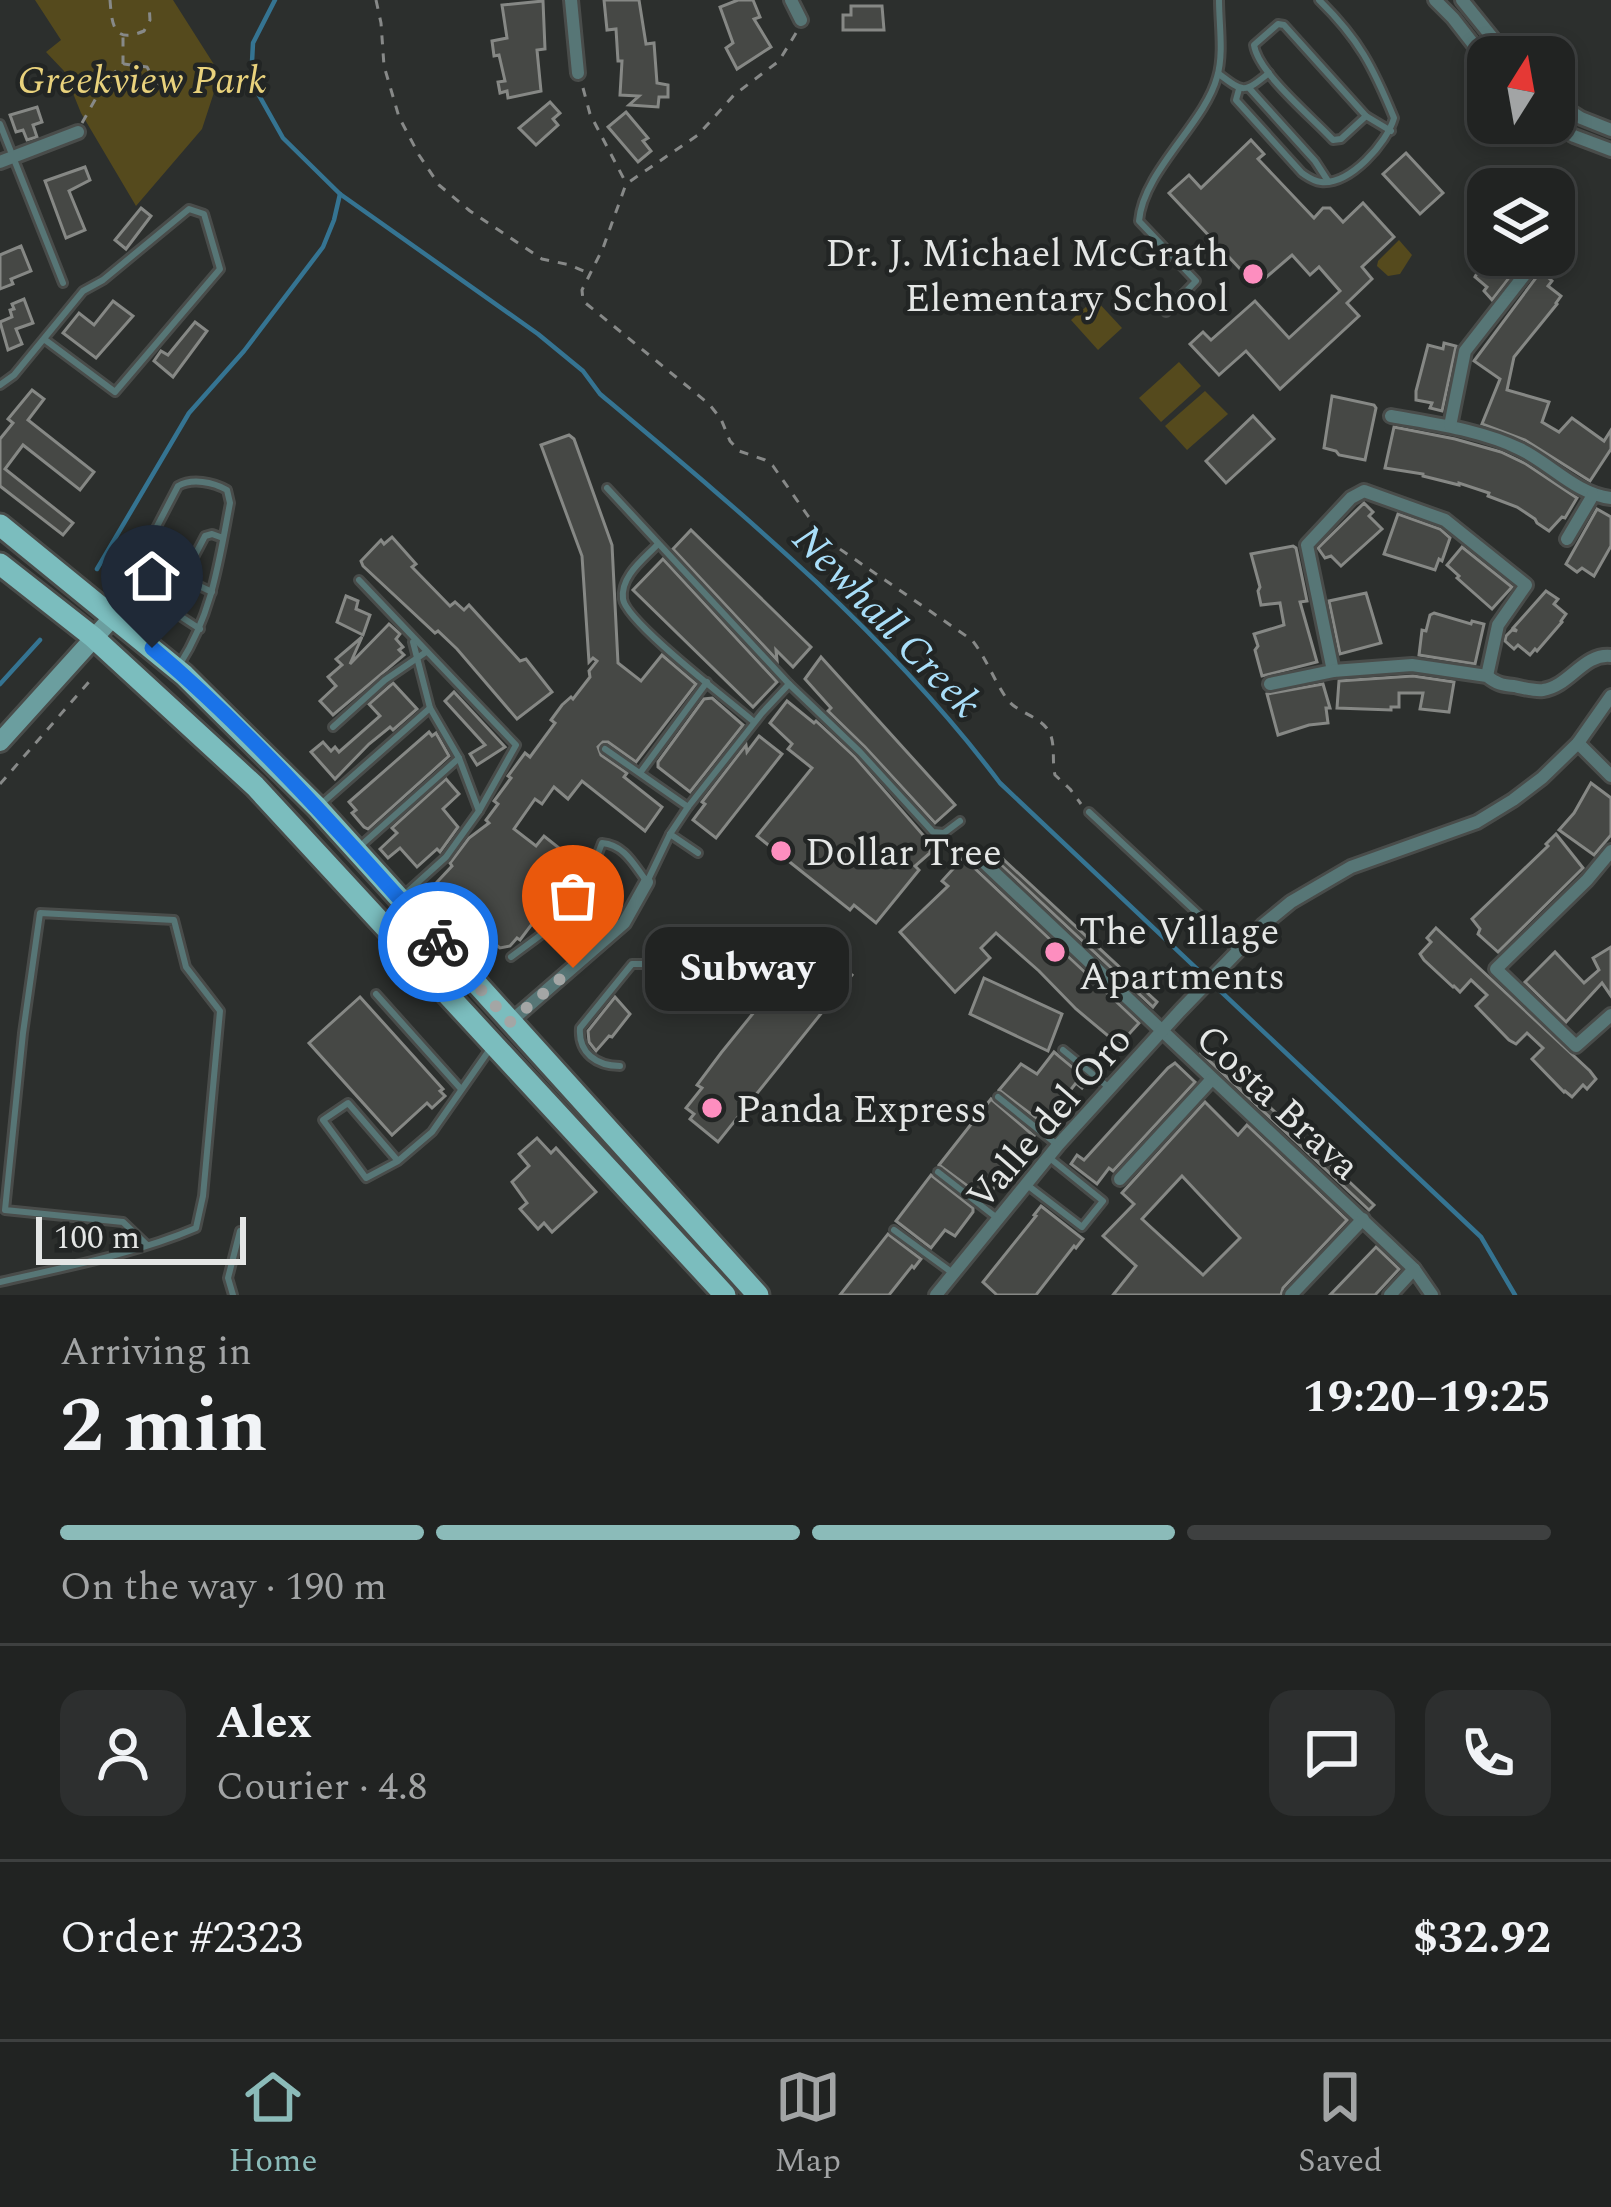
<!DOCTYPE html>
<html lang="en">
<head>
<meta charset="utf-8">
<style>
	:root { --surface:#212322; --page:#2d2f2f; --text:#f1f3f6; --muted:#a2a4a5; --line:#3e4040; --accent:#8bbbb9 }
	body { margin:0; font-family:Spectral,serif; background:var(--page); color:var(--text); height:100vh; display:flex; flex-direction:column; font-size:45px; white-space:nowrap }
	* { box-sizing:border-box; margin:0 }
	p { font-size:39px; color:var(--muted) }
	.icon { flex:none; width:66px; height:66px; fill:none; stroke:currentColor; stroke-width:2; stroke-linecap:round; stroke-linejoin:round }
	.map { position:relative; height:1295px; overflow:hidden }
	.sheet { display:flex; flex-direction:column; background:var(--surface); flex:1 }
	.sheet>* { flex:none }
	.needle { width:78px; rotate:11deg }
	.controls { position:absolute; left:1467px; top:36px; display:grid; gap:24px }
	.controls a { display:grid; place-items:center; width:108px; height:108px; border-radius:24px; background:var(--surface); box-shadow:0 6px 18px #0003,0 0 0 3px var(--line); font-size:60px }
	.scale { position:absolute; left:36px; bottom:30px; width:210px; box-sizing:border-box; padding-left:12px; border:6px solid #e4e6e5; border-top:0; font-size:33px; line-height:42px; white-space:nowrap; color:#e4e6e5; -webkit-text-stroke:9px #222524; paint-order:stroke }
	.pin { position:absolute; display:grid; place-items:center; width:102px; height:102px; color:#fff; margin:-123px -51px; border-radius:50% 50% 50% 0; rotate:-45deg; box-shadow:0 0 12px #0007 }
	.pin .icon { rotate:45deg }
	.courier { position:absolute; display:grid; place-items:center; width:120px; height:120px; margin:-60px; border:9px solid #1a73e8; border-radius:50%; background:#fff; color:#222; box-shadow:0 3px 15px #0007 }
	.bubble { position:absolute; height:84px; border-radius:24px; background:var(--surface); box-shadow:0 6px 18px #0003,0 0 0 3px var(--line); font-size:39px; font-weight:700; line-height:84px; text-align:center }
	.summary em { font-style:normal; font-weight:700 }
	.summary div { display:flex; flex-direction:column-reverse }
	.summary { display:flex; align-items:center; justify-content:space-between; height:204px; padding:0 60px }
	h1 { font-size:78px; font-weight:700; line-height:90px }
	.bar { display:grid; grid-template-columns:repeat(4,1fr); gap:18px 12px; align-content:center; height:144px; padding:0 60px }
	.bar i { height:15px; border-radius:9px; background:var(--line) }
	.bar .active { background:var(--accent) }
	.bar p { grid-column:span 4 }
	.line { display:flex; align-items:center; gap:30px; padding:0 60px; border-top:3px solid var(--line) }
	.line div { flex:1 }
	.round { display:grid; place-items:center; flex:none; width:126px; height:126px; border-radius:24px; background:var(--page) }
	.tab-bar { display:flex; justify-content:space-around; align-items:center; height:168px; border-top:3px solid var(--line); background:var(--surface); font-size:33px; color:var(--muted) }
	.tab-bar a { display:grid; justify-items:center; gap:6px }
	.tab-bar .active { color:var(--accent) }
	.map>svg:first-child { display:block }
</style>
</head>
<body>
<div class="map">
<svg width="1611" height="1295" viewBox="0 0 1611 1295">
	<rect width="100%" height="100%" fill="#2c2f2d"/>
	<g fill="#554a1d">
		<path d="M35,0H173L220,74L202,129L136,206L81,113L64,71L46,52L61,40Z"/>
		<path d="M1399,240L1412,255L1400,274L1388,276L1377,266L1378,261Z"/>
		<path d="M1095,299L1122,328L1098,350L1071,320Z"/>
		<path d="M1179,362L1201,386L1161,422L1139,398Z"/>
		<path d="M1205,391L1228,414L1187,450L1165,426Z"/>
	</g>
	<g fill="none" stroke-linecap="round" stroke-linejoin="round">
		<g stroke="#357492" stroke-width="4.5">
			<path d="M275,0L253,43L251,81L283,138L340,194L538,334L583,371L600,394C742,513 888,634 1000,783L1481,1237L1515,1295"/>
			<path d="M97,569L189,413L244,351L323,247L334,220L340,194"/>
			<path d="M0,684L40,640"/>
		</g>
	</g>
	<g fill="#464845" stroke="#868885" stroke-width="3" fill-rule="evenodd">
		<path d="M604,0H639L646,44L654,43L657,83L668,85V97H659L658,107L629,105L639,96L620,95L622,61H618L616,29L607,30Z"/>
		<path d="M738,0H753L760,17L754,19L771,47L737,69L726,48L733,43L720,7Z"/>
		<path d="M543,1L545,49L537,50L541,91L508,98L507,91L500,93L498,82L505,81L499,55L494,56L492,41L507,38L502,5Z"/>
		<path d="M851,6H882L884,30H843V15H851Z"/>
		<path d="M550,102L560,113L553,119L558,125L536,145L519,128Z"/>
		<path d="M37,107L42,122L33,125L37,137L27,140L23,130L16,132L10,115Z"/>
		<path d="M626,112L648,138L643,141L651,151L638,162L608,127Z"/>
		<path d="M1251,140L1264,154L1258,159L1314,218L1323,208H1330L1343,222L1363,203L1394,237L1362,267L1372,279L1347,303L1359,316L1280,389L1246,351L1219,375L1190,344L1203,332L1211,340L1255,301L1289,338L1340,291L1319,267L1310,275L1292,255L1256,286L1169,193L1189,175L1201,188Z"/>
		<path d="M1406,153L1443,193L1420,214L1383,174Z"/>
		<path d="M85,167L90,180L69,191L85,230L66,238L45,181Z"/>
		<path d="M141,208L151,216L126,249L115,240Z"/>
		<path d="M21,246L31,271L11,279L13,284L0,289V255Z"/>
		<path d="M1492,255H1527L1492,300L1484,291L1487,287L1475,277L1485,259L1487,261Z"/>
		<path d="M1541,271L1552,281L1548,286L1561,296L1556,303L1557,304L1514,357L1507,390L1549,402L1542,422L1559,432L1572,418L1604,441L1611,430V449L1590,481L1525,440L1482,424L1500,379L1474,361Z"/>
		<path d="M24,299L33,323L16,329L22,344L8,350L0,322L12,317L10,310L14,309L12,304Z"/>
		<path d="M113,301L133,316L96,358L63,333L79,313L94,325Z"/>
		<path d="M195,322L207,331L173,377L154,361L161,351L168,355Z"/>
		<path d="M1444,343L1456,346L1442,411L1430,408L1432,403L1416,400V391L1428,345L1443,349Z"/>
		<path d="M32,390L44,399L28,420L94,472L80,490L23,445L5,469L73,523L63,535L0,486V439L13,423L8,419Z"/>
		<path d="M1332,396L1374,405L1376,408L1365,460L1339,455L1336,451L1324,448Z"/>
		<path d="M1253,416L1274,439L1226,483L1206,461Z"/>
		<path d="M1394,427L1455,439L1501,452L1526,464L1577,498L1565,518L1562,517L1549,531L1537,523L1535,519L1517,507L1488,496L1489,493L1459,483V485L1423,476V474L1385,468Z"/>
		<path d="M569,435L574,439L612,545L618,663L641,681L662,655L696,684L636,762L608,742H603L598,747L601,755L627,773L624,777L662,807L645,831L582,781L568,799L554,787L542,804L535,799L514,829L536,846L544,836L559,848L551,858L571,874L573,885L548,918L541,912L520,940L517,938L510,946L500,948L491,941L489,944L477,934L479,931L455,913L446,921L424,896L452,866L450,863L469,838L489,823L486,820L498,804L494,801L511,778L508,776L525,753L530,757L555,723L551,720L562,705L571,697L573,699L590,677L589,671L597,661L593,658L589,662L582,556L541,445Z"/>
		<path d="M1364,503L1373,512L1369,516L1382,529L1341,566L1331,556L1325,558L1318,548Z"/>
		<path d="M1597,509L1611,517V546L1594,576L1582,568L1577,572L1566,564Z"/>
		<path d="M1398,514L1440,529L1450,538L1442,561L1439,559L1435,570L1384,554Z"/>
		<path d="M691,530L811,647L793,667L776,650L777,660L673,549Z"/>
		<path d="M392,537L416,564L412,567L450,606L455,602L464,610L469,605L520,661L526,659L552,692L517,719L457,649L438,631L435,633L363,566L361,561L381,540L384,544Z"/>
		<path d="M1293,546L1296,548L1307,601L1300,602L1317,662L1262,676L1255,650L1258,646L1254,634L1284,625L1280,603L1261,605L1258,591L1260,587L1251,554Z"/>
		<path d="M1462,547L1512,587L1492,609L1457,578L1459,576L1447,565Z"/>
		<path d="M663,559L777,682L753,707L633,590Z"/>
		<path d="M1546,591L1558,599L1554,604L1566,614L1561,621L1562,622L1537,651L1535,649L1530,655L1518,645L1514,649L1505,641L1506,636L1512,630L1517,631L1513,628Z"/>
		<path d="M1366,593L1381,643L1340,654L1329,601Z"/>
		<path d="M346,596L358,601L356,609L370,615L363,635L337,622Z"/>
		<path d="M1434,613L1471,624L1472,621L1484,624L1475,664L1419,655L1422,630L1426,631L1430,615Z"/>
		<path d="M389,624L400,634L396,639L403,647L399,650L404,655L333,715L320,701L336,686L328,677L342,665L336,659L362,637L350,664Z"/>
		<path d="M821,657L955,805L935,823L865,747L828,711L831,708L805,679Z"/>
		<path d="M1413,676L1454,682L1449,712L1420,709L1423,693H1399V707H1391V710L1337,708L1339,681Z"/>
		<path d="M393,683L417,709L393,730L390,727L369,744L335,779L311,752L323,742L331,751L335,747L339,752L380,716L369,704Z"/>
		<path d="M1323,684L1330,708H1326L1328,723L1309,725L1278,735L1267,694Z"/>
		<path d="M454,692L505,747L477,765L470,754L485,745L445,701Z"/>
		<path d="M712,698L743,725L690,792L658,767V762L704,699Z"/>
		<path d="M787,701L814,723L816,721L855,757L930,843V853L915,866L919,870L876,923L854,905L850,910L757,836L812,768L788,749L792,744L770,723Z"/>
		<path d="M429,732L432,736L436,733L449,756L368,829L364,827L352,813L356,810L349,802Z"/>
		<path d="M759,736L782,754L716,838L693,820L705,804L702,802L746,745L747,752Z"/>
		<path d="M446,779L459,794L443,809L458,827L440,852L437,849L417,867L400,848L388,858L380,849L397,833L392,828Z"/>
		<path d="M1591,783L1611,798V835L1594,855L1559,830L1574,813Z"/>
		<path d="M1556,834L1583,868L1498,952L1478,934L1480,929L1472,919L1548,846L1546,844Z"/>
		<path d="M962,859L968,862L1139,1023L1119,1045L1076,1009L1039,971L996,933L981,948L990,958L955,992L900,932L948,886L942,881Z"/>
		<path d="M1003,859L1157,1002L1153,1007L999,863Z"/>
		<path d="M1436,928L1590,1071L1596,1079L1587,1089L1583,1085L1572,1097L1565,1091L1564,1092L1532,1059L1543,1048L1527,1033L1516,1044L1509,1040L1476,1006L1487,995L1471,980L1460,992L1454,986L1453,987L1424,960L1420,954L1431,942L1427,938Z"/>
		<path d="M814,936L823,943L819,949L852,975L718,1142L690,1119L694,1114L686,1108L702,1088L697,1085L721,1053L793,964H797Z"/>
		<path d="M1611,947V996L1602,983L1566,1022L1525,982L1555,952L1584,983L1599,970L1593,958Z"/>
		<path d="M984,978L1062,1014L1048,1051L970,1014Z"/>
		<path d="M360,997L443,1089L440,1091L445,1096L432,1108L427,1103L392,1135L309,1043Z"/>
		<path d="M615,997L630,1014L612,1037L609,1036L596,1051L589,1042L588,1031Z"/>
		<path d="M1206,1047L1374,1205L1369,1210L1201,1053Z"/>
		<path d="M1054,1052L1088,1080L1082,1088L1076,1083L1044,1124L999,1090L1021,1064L1037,1074Z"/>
		<path d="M1175,1063L1195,1082L1113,1171L1109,1168L1097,1184L1071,1164L1077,1155L1084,1160L1168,1068Z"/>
		<path d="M991,1099L1034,1136L987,1197L982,1193L981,1196L939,1165Z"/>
		<path d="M1205,1102L1238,1135L1247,1125L1347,1220L1283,1288L1281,1295H1113L1136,1266L1103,1236L1134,1204L1122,1193ZM1182,1176L1240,1238L1203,1275L1142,1219Z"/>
		<path d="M537,1138L551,1153L556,1148L596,1192L552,1232L544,1223L538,1229L520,1209L527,1203L512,1182L529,1166L519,1154Z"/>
		<path d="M931,1175L973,1208V1212L955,1236L945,1230L931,1248L896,1221Z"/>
		<path d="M1041,1206L1083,1239L1076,1248L1074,1246L1036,1295H997L983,1282L1036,1216L1034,1215Z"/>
		<path d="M888,1234L921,1259L914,1268L912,1266L889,1295H840Z"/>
		<path d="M1376,1247L1399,1269L1375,1295H1330Z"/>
	</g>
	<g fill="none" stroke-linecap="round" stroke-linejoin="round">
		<g stroke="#494c4a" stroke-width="12">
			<g id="lane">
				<path d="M1278,24L1284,25L1366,116L1341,139L1333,140C1313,118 1258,73 1254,45Z"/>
				<path d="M1219,74C1244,93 1244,93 1269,73"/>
				<path d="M1239,89L1236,100L1302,173C1308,177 1313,181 1321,182C1350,185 1387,143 1394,118C1373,67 1359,39 1319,0"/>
				<path d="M1250,89L1315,161L1328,181"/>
				<path d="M1366,116L1391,131"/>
				<path d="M0,124L63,283"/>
				<path d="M1166,312L1196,281L1139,221C1143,171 1205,123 1217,77C1224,54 1219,24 1219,0"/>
				<path d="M0,385L14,375L83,291L103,280L189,209L204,214L220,269L115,392L44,339"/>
				<path d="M607,488L789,684"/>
				<path d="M658,544C644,559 620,576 623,599C626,622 731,702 754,722"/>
				<path d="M142,559L212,592"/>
				<path d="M183,578L205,536L212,534L223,538"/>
				<path d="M359,580L516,745L479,811L446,857L404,895"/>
				<path d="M128,582L200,629"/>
				<path d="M105,605L128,582L178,486C192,478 213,482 227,490L230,503C219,561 212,614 180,664"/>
				<path d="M413,642L430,708L459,758L479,811"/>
				<path d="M333,727L385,680L426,652"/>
				<path d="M605,749L688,807L762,713L789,684L860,752L933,832L944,833L960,821"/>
				<path d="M640,773L707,682"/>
				<path d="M320,805L430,708"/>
				<path d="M1089,812L1237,950"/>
				<path d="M670,834L698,853"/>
				<path d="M358,848L459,758"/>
				<path d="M581,899L618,924"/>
				<path d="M511,957L569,914L581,899L602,843C625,845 634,865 647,882L670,834L688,807"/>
				<path d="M376,994L461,1089"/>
				<path d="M1063,1050L1107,1086"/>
				<path d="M620,1066C597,1066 578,1053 580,1028L632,964H652"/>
				<path d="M998,1097L1055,1143"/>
				<path d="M398,1161L348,1103L323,1120L366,1178L398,1161L432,1132L490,1049"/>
				<path d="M938,1172L997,1218"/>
				<path d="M1026,1184L1082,1227L1103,1201L1051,1159"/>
				<path d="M894,1230L954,1274"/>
				<path d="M0,1282C65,1267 135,1254 196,1228L203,1196L220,1011L186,967L174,920L40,913L23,1033L5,1210L123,1222L147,1245"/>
				<path d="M233,1295L228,1278L240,1231"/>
			</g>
		</g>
		<g stroke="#494c4a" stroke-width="18">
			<g id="street">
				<path d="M571,0L578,73"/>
				<path d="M791,0L801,20"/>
				<path d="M1435,0L1453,18L1488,63"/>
				<path d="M1462,0L1508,57"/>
				<path d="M1554,101L1581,118L1611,130"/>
				<path d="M1551,123L1574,136L1611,150"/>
				<path d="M0,162L78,132"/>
				<path d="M1391,416C1434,424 1481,430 1520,449C1551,464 1576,494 1611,498"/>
				<path d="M1450,426L1465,351L1540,255"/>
				<path d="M1567,539L1593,495"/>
				<path d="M1333,671L1307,545L1351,498L1364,491L1445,520L1526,585L1498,625L1487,676"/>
				<path d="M1270,684L1333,671L1412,665L1487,676C1497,684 1502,685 1514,686C1523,688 1534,691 1543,690C1570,686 1583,653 1611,656"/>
				<path d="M1578,743L1611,776"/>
				<path d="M1611,851L1587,880L1496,969L1576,1046L1611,1015"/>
				<path d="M977,856L1388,1244L1414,1269L1432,1295"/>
				<path d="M510,1022L624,923L647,882"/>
				<path d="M1120,1179L1212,1079"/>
				<path d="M936,1295L1058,1145L1180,1011L1263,925L1291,902L1351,867L1477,822L1513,800L1542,778L1578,743L1611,696"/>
				<path d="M1291,1295L1363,1219"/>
				<path d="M1390,1295L1414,1269"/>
			</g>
		</g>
		<g stroke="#494c4a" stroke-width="24">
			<path id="secondary" d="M0,742L113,617"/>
		</g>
		<g stroke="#494c4a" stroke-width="27">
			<g id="primary">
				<path d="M0,525L184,675L317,807L758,1295"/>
				<path d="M0,564L93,637L255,786L725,1295"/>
			</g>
		</g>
		<g stroke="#878988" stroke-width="3" stroke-dasharray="9 9" stroke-linecap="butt">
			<path d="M110,0C112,25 113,44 144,31L150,20L149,4"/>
			<path d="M376,0L381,23L384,66L399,117L419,155L439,185L470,211L542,259L570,265L588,273"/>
			<path d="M796,33L779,61L734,95L698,135L626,184L603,248L582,290L583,301L709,404L721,419L730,441L739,451L765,460L773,466L808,516L834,545L972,640C987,659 994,681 1007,699C1019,715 1044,716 1051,736C1055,748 1052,763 1055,775L1070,789L1081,804"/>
			<path d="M124,64L147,67L158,87"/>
			<path d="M583,88L590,114L626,183"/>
			<path d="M82,123L105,82L123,64V36"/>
			<path d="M0,784L94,676"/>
		</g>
		<use href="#lane" stroke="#577676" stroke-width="6"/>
		<use href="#street" stroke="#577676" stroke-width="12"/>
		<use href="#secondary" stroke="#6b9e9f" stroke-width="18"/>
		<use href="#primary" stroke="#7bbdbe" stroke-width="21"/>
	</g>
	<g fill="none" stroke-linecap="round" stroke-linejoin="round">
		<path stroke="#a4a6a5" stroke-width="12" stroke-dasharray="0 21.6" d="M438,942L510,1022L573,968"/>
		<path stroke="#1a73e8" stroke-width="15" d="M152,648C256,736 347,840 438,942"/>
	</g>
	<g fill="#fd8ebf" stroke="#222524" stroke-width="4.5">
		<circle cx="1253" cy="274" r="12"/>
		<circle cx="781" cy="851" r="12"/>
		<circle cx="1055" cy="952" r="12"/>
		<circle cx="712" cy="1108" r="12"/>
	</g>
	<g text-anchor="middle" stroke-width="9" stroke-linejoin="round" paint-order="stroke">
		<g font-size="39" font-style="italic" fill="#e9d27c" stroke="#222524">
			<text x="142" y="93">Greekview Park</text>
		</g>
		<g font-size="39" fill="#e4e6e5" stroke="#222524" text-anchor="start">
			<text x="1229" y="266" text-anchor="end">Dr. J. Michael McGrath<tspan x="1229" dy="45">Elementary School</tspan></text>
			<text x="805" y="865">Dollar Tree</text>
			<text x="1079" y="944">The Village<tspan x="1079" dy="45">Apartments</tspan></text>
			<text x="736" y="1122">Panda Express</text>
		</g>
		<g font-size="39" fill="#e4e6e5" stroke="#222524">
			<text transform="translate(1279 1101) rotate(43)" y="14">Costa Brava</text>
			<text transform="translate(1048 1117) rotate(-49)" y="14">Valle del Oro</text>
		</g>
		<g font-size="42" font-style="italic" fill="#a9def9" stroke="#222524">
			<text transform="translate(888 620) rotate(46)" y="15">Newhall Creek</text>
		</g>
	</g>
</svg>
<div class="controls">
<a><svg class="needle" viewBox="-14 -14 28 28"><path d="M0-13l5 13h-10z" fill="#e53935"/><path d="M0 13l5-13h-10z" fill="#a2a4a5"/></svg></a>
<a><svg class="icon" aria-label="layers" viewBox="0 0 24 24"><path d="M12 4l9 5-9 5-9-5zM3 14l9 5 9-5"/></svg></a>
</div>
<div class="scale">100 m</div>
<div class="pin" style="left:573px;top:968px;background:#ea580c"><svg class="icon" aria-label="bag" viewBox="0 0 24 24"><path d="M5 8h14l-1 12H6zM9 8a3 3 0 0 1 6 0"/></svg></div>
<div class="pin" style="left:152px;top:648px;background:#1f2937"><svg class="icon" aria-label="home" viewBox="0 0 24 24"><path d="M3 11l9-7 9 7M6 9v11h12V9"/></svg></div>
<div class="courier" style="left:438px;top:942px"><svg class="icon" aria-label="bike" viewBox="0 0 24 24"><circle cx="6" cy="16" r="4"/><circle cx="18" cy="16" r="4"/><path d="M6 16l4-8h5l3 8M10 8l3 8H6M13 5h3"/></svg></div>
<div class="bubble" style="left:645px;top:927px;width:204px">Subway</div>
</div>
<section class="sheet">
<div class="summary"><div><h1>2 min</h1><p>Arriving in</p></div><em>19:20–19:25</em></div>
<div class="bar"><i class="active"></i><i class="active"></i><i class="active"></i><i></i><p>On the way · 190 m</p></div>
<div class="line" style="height:216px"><a class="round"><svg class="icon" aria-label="person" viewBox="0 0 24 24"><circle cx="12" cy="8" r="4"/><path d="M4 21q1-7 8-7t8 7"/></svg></a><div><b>Alex</b><p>Courier · 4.8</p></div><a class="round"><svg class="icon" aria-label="chat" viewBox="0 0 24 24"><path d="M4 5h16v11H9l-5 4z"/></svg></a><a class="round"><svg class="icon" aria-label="phone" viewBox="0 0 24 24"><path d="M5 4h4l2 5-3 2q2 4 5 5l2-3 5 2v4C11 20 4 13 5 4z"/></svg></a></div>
<div class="line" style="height:156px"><div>Order #2323</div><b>$32.92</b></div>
</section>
<nav class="tab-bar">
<a class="active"><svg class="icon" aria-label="home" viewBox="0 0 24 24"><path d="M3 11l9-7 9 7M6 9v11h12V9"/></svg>Home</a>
<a><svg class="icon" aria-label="map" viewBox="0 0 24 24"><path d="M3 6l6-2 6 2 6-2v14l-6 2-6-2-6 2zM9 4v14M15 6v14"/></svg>Map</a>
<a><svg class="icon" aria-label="saved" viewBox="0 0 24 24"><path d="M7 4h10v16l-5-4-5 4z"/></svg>Saved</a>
</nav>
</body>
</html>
